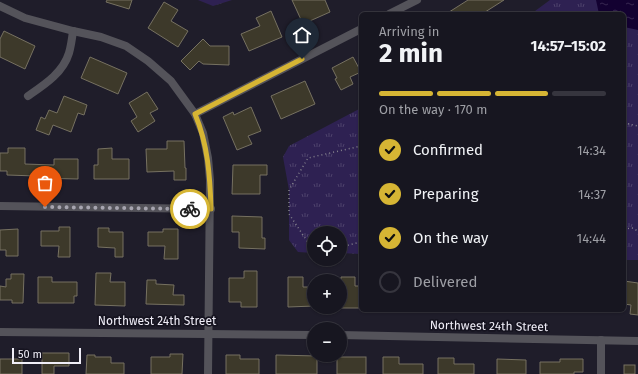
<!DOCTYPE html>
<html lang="en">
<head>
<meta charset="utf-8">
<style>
	:root { --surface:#171620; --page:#201f29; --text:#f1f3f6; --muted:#9e9fa5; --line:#36353e; --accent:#d6b534 }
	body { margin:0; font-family:"Fira Sans",sans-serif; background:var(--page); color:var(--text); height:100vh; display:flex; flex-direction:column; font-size:15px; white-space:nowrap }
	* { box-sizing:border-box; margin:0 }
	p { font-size:13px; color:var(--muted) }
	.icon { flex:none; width:22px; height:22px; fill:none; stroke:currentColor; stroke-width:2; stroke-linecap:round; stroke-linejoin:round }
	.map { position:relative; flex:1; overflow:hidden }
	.details { position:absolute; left:359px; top:12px; width:267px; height:300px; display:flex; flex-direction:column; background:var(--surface); border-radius:6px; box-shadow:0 1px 3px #0004,0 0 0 1px var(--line) }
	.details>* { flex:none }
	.fabs { position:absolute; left:307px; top:226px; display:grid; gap:8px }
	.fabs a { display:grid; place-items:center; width:40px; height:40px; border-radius:50%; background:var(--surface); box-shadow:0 1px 3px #0004,0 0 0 1px var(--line); font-size:20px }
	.scale { position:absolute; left:12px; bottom:10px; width:69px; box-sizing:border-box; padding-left:4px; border:2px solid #f0eef8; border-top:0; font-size:11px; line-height:14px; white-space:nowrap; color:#f0eef8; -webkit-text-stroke:3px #161420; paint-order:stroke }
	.pin { position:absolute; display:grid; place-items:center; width:34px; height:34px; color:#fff; margin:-41px -17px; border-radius:50% 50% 50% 0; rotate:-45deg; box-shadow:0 0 4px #0007 }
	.pin .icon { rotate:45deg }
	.courier { position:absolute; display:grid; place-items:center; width:40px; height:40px; margin:-20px; border:3px solid #d6b534; border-radius:50%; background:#fff; color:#222; box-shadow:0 1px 5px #0007 }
	.overview em { font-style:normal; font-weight:700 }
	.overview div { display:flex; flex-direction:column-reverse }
	.overview { display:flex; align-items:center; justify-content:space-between; height:68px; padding:0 20px }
	h1 { font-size:26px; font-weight:700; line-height:30px }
	.bar { display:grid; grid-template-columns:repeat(4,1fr); gap:6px 4px; align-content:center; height:48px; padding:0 20px }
	.bar i { height:5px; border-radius:3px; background:var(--line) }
	.bar .current { background:var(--accent) }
	.bar p { grid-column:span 4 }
	ol { padding:0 20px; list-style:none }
	li { display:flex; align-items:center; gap:12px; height:44px }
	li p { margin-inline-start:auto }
	li .icon { padding:4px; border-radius:50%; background:var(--accent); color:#111; stroke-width:4 }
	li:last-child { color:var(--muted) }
	li i { width:22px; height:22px; border:2px solid var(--line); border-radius:50% }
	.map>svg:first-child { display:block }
</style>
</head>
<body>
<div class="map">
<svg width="638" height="374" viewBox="0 0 638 374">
	<defs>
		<pattern id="grass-tufts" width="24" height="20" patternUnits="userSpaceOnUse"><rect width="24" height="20" fill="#2e2152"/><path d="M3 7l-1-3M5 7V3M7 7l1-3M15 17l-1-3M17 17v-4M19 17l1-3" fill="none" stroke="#4d426c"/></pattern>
		<pattern id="water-ripples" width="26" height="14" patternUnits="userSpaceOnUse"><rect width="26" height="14" fill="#130131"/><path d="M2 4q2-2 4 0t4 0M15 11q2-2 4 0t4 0" fill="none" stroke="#362650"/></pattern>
	</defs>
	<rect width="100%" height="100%" fill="#1f1d2a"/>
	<g fill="url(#grass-tufts)">
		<path d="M198,0H232L213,6Z"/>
		<path d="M550,0H638V260H624V14H531Z"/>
		<path d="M361,108V254L340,253V233H314V253L298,252L289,240V190L283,157L289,146Z"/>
	</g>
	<path fill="url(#water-ripples)" d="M596,0H638V30L624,27V14H599Z"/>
	<g fill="#3d392a" stroke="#767161">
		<path d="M107,0H132L129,9L106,2Z"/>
		<path d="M292,0H325L330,12L303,24Z"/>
		<path d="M468,0H504L482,14H446Z"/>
		<path d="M164,2L178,10L171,21L188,31L178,47L148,28Z"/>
		<path d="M271,11L282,37L249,51L241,34L260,26L256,18Z"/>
		<path d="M4,31L35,46L25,69L0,57V39Z"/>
		<path d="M203,39L210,46H229V65L203,64L199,61L190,70L181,61Z"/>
		<path d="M90,57L127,73L118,94L81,78Z"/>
		<path d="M353,57L361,72L350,77L353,84L341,90L335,79L337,78L332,68Z"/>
		<path d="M305,81L315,104L281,119L271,96Z"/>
		<path d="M147,92L158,109L150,113L155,121L138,132L131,121L137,117L129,103Z"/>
		<path d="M64,96L87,105L84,115L78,113L71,132L53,125L49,135L36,130L41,117L45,119L49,110L57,113Z"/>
		<path d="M251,107L261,131L248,136L252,144L237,150L223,117L233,112L234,115Z"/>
		<path d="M167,141H184L185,168H186V180H174V171L147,172L146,149H167Z"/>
		<path d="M8,148H25V164L54,165V159H78V179L36,178V176L7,175V171H0V153H8Z"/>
		<path d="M112,148V159H129V179H94V165H98V149Z"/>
		<path d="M233,165H267V175H260V194H232Z"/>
		<path d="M232,216L262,217V238H265V249L239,248V232H232Z"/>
		<path d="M59,227H70V257H58L59,246H41V231H59Z"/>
		<path d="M98,228H109V232H123V257H115V248L98,247Z"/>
		<path d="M18,229V256H6V250H0V230Z"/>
		<path d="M163,229H178V259H164L165,246H148V232H163Z"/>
		<path d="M244,271H257V307H241V302H229V278H244Z"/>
		<path d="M96,273H111L110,282H125V306L95,305Z"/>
		<path d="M11,274H24L23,303H12V300H0V286L6,287V279H11Z"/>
		<path d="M38,277H52V282H77V296H74V303H38Z"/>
		<path d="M288,277H303V287H314V306L288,307Z"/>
		<path d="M341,277H355V286H361V308H341Z"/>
		<path d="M147,280H156V284L174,285L173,295H184V305L146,304Z"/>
		<path d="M624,281L638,283V315L630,314L631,305L624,304Z"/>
		<path d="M42,353H69V366H54V374H42Z"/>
		<path d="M170,354H183L182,374H151V357H170Z"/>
		<path d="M87,355H95V357H111V363H124V374H86Z"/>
		<path d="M226,355H240V359H259V374H226Z"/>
		<path d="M276,355L317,356V374H276Z"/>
		<rect x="337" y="357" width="29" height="17"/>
		<path d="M383,357H399V364H423V374H383Z"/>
		<path d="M438,358H454V364H474V374H438Z"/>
		<rect x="0" y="359" width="22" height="15"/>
		<path d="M497,359L526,360V374H497Z"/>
		<path d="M560,359H583V372H574V374H540V362H560Z"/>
		<rect x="624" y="365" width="11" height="9"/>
	</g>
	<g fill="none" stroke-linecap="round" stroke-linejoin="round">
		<g stroke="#84828d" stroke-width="1.5" stroke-dasharray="1 3" stroke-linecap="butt">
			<path d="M624,123L638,126"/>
			<path d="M624,229L632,228L638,231"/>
			<path d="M314,244H309L289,214V190L308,158L361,146"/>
			<path d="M340,247L361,242"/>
		</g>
		<g stroke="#54535a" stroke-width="8">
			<path d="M0,6L25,18L73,31L101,37L126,46L148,61L171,81L195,114L203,133L208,158L210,180L208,374"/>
			<path d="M389,14L417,0"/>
			<path d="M28,96C44,85 63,73 69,53C71,46 72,39 73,31"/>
			<path d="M195,114L361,29"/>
			<path d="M0,206L211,209"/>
			<path d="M0,332L314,335"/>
			<path d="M340,335L638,341"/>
			<path d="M601,374V340"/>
		</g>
	</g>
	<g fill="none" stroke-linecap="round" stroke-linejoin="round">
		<path stroke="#a7a5b0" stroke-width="4" stroke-dasharray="0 7.2" d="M45,207L190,209"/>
		<path stroke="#d6b534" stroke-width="5" d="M190,209H211C210,176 208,145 195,114L302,59"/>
	</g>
	<g text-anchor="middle" stroke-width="3.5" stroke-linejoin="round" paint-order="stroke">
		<g font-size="12" fill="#f0eef8" stroke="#161420">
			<text x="157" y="325">Northwest 24th Street</text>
			<text transform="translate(489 326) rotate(1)" y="4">Northwest 24th Street</text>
		</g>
	</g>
</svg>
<div class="fabs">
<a><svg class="icon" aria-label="locate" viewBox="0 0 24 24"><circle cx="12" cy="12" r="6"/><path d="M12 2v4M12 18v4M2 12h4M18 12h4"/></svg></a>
<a>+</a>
<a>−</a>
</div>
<div class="scale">50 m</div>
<div class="pin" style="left:45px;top:207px;background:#ea580c"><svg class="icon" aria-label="bag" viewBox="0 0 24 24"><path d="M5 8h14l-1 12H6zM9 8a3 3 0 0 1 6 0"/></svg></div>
<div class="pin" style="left:302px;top:59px;background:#1f2937"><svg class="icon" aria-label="home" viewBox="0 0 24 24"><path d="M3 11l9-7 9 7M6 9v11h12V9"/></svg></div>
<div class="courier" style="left:190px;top:209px"><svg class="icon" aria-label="bike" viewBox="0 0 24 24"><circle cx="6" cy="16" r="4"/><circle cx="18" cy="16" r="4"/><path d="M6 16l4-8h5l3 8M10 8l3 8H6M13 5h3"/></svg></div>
<section class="details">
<div class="overview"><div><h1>2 min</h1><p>Arriving in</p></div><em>14:57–15:02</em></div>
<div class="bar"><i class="current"></i><i class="current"></i><i class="current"></i><i></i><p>On the way · 170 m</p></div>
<ol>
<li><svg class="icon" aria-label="check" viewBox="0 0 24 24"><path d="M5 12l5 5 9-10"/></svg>Confirmed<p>14:34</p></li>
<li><svg class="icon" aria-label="check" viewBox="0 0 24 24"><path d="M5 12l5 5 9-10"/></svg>Preparing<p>14:37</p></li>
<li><svg class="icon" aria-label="check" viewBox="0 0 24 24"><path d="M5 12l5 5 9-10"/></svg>On the way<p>14:44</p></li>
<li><i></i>Delivered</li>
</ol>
</section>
</div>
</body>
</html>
